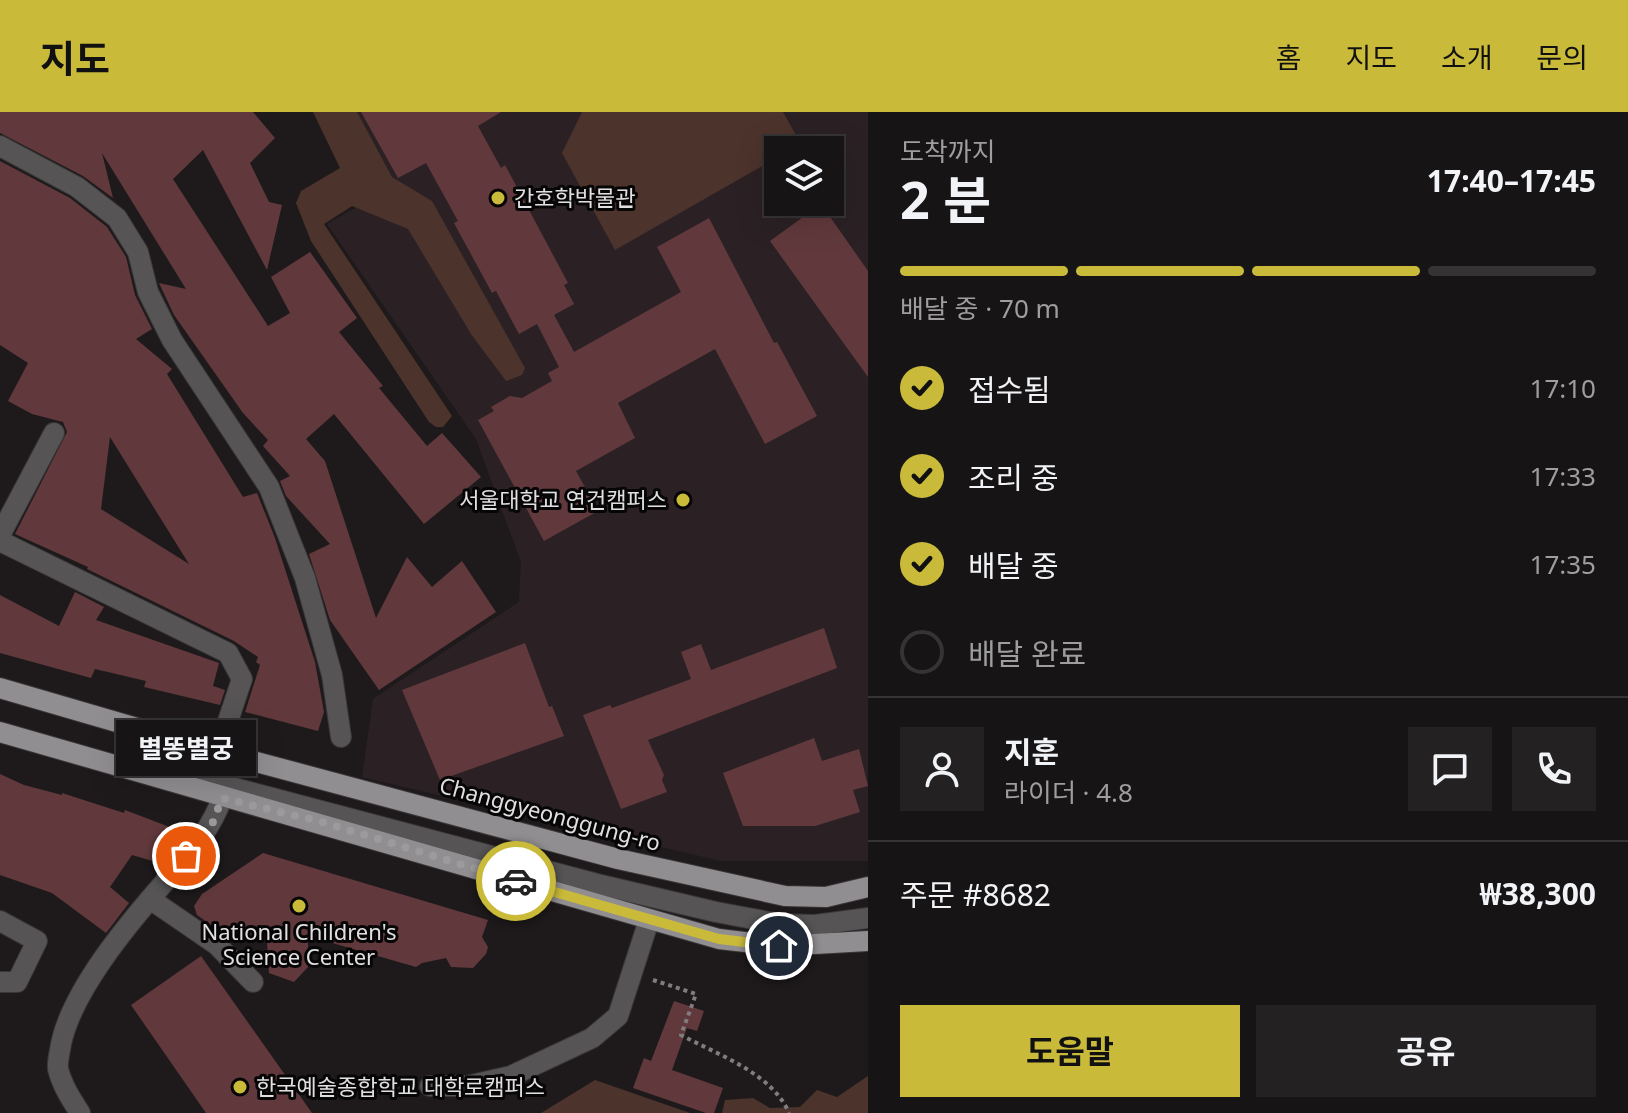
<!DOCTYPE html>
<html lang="ko">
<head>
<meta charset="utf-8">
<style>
	:root { --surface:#161414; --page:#232122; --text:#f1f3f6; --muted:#9e9ea0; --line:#353334; --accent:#caba3a }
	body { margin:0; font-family:"Noto Sans","Noto Sans KR",sans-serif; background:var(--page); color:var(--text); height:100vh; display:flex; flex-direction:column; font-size:30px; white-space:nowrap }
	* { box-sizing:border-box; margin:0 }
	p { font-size:26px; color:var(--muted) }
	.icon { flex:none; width:44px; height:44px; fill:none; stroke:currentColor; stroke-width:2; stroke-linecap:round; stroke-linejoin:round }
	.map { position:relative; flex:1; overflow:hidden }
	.sheet { display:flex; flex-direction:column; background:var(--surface); width:760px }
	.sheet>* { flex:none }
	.buttons { position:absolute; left:764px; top:24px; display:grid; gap:16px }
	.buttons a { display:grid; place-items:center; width:80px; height:80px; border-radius:0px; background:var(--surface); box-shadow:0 8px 32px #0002,0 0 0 2px var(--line); font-size:40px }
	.pin { position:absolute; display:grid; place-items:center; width:68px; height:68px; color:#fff; margin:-34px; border:4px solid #fff; border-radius:50%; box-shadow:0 2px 8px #0007 }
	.courier { position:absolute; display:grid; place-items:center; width:80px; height:80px; margin:-40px; border:6px solid #caba3a; border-radius:50%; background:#fff; color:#222; box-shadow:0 2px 10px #0007 }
	.bubble { position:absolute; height:56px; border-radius:0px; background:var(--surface); box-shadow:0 8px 32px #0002,0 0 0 2px var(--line); font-size:26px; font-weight:700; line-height:56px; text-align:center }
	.headline em { font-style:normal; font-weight:700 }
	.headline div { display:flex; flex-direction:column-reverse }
	.headline { display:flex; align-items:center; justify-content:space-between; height:136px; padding:0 32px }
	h1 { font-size:52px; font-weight:700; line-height:60px }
	.bar { display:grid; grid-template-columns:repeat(4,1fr); gap:12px 8px; align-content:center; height:96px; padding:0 32px }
	.bar i { height:10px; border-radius:6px; background:var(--line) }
	.bar .selected { background:var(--accent) }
	.bar p { grid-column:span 4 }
	.line { display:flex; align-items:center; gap:20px; padding:0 32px; border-top:2px solid var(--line) }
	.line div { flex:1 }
	.round { display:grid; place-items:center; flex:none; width:84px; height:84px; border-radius:0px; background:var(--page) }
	ol { padding:0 32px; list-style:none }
	li { display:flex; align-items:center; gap:24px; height:88px }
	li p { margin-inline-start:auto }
	li .icon { padding:8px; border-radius:50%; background:var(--accent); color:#111; stroke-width:4 }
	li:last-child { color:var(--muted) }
	li i { width:44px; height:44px; border:4px solid var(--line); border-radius:50% }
	.action { display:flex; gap:16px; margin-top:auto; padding:16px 32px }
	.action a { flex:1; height:92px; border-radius:0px; background:var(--accent); color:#111; font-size:32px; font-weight:700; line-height:92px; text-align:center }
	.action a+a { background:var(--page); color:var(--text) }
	header { display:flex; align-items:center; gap:48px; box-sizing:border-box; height:112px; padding:0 40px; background:var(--accent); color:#111 }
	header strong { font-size:38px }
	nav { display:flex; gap:44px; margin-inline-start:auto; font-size:28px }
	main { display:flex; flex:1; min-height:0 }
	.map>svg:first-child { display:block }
</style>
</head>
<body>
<header>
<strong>지도</strong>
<nav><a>홈</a><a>지도</a><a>소개</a><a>문의</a></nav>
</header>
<main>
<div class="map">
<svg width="868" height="1001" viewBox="0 0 868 1001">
	<rect width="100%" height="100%" fill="#1e1a1b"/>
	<path fill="#2b2125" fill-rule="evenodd" d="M352,0H868V749H721L362,665L373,587L519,490L521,450L476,327L327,112L391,76ZM778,38H830V90H778Z"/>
	<g fill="#4c332c">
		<path d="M313,0H357L392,65L432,89L525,256L522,263L506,269L471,222L408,117L352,94L324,112L452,304L443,315H436L429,310L311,129L296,91L301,79L340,56Z"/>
		<path d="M582,0H783L801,32L790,38H778V45L615,138L562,41Z"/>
		<path d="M868,964V1001H722L725,988L753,986L770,996L800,995L817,978L837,985Z"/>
		<path d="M595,968L690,1001H541Z"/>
	</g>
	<g fill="#61393c" fill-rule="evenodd">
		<path d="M0,0H253L275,26L250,51L269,90L282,93L267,158L203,38L173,67L268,214L290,201L271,165L310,140L357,206L339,220L383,274L379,276L427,334L442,321L481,365L424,412L334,302L306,327L325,349L376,506L407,445L432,475L462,449L496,500L379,578L330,508L309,442L330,432L286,384L280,369L290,364L263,334L268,328L243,301L174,203L159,171L186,177L102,41L113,86L83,64L0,21Z"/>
		<path d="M361,0H501L478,14L501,56L505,53L568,171L564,173L574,192L554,203L574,240L681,180L657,135L709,106L774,231L777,230L817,304L765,332L715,237L618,291L635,326L576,359L598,399L544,429L478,308L494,299L491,295L510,284L522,286L552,269L548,261L559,255L537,212L519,222L496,179L492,181L454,111L458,109L426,51L398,66Z"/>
		<path d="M0,49L70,86L107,115L126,145L135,183L152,217L136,227L172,257L167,262L243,385L257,381L275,426L315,550L324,600L318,619L245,600L260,553L256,550L258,545L234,529L87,457L88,455L15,422L67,320L63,310L32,302L8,289L28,251L0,233ZM110,325L123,346L189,452L101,397Z"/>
		<path d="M821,92L868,159V265L770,129Z"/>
		<path d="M75,480L104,495L96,508L219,551L213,574L225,578L220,593L144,575L146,569L95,557L91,566L0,541V483L59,514Z"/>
		<path d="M824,516L837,556L648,628L664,663L662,668L667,680L621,697L583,603L610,593L612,596L691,567L681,540L701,532L711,558Z"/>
		<path d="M525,531L549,595L552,594L564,624L440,668L402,578Z"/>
		<path d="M814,626L822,649L859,637L868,674L853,678L860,700L815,714H743L723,661Z"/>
		<path d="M0,662L24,673L62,683V681L124,701L125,698L180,719L178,723L182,729L163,752L132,743L110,775L129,791L106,821L52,781L0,763Z"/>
		<path d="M263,741L488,808L482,825L488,835L486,842L473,856L451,855L446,846L422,851L416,855L308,824V855L294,870L269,861L267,830L211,813L197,803L194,794L202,782Z"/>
		<path d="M201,844L312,1001H206L131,893Z"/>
		<path d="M674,889L704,899L697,919L687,916L672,958L723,976L714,1001H706L633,976L644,946L651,949Z"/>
	</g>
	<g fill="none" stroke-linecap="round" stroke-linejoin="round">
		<g stroke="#393637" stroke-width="22">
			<g id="minor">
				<path d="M0,34L77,75L117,106L138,140L148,180L172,228L269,375L305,466L332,563L341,625"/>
				<path d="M0,423L54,321"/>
				<path d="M0,429L228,541L242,567L227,612L223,641"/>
				<path d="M163,657L597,772L716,800L780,812L815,813L868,806"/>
				<path d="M150,787L217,833L253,870"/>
				<path d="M0,809L37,829L17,870H0"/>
				<path d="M430,974H467L511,964L592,926L618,904L649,808"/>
				<path d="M80,1001C71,987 62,973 58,957C57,949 60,940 61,932C72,879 127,813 163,772C186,744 210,721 222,686"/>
			</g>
		</g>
		<g stroke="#393637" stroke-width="22">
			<g id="major">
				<path d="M0,576L223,641L618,747L785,784L826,785L868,775"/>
				<path d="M0,620L719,827L779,834L868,829"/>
			</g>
		</g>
		<path stroke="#807d7e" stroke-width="4" stroke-dasharray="4 4" stroke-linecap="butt" d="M653,868L696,882L681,923C718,943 772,961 789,1001"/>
		<use href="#minor" stroke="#565455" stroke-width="20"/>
		<use href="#major" stroke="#918e91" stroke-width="20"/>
	</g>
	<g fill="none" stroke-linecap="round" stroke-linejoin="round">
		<path stroke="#9d9a9b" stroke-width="8" stroke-dasharray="0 14.4" d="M186,744L213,710L222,686L322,710L516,769"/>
		<path stroke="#caba3a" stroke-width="10" d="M516,769L719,827L779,834"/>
	</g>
	<g fill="#caba3a" stroke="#070606" stroke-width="3">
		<circle cx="498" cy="86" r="8"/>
		<circle cx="683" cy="388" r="8"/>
		<circle cx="299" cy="794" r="8"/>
		<circle cx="240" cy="975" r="8"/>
	</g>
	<g text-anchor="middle" stroke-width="6" stroke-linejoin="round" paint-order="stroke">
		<g font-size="22" fill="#e2dfe0" stroke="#070606" text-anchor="start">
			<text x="514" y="94">간호학박물관</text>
			<text x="667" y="396" text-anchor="end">서울대학교 연건캠퍼스</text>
			<text x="299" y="828" text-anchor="middle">National Children's<tspan x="299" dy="25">Science Center</tspan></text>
			<text x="256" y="983">한국예술종합학교 대학로캠퍼스</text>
		</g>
		<g font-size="22" fill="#e2dfe0" stroke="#070606">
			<text transform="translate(550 702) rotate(15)" y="8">Changgyeonggung-ro</text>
		</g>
	</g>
</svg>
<div class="buttons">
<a><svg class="icon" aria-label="layers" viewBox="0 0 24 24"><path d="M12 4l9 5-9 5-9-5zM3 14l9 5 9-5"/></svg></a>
</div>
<div class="pin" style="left:186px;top:744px;background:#ea580c"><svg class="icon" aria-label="bag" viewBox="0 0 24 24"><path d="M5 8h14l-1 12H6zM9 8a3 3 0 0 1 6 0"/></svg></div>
<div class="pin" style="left:779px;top:834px;background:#1f2937"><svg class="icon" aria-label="home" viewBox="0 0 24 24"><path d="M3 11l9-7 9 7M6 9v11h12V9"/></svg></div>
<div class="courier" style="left:516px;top:769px"><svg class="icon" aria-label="car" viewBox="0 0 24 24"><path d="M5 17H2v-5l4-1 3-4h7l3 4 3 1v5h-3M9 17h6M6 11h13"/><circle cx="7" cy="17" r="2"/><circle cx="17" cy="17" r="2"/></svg></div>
<div class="bubble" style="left:116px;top:608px;width:140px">별똥별궁</div>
</div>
<section class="sheet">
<div class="headline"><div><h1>2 분</h1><p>도착까지</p></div><em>17:40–17:45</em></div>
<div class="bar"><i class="selected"></i><i class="selected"></i><i class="selected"></i><i></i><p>배달 중 · 70 m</p></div>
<ol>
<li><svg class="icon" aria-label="check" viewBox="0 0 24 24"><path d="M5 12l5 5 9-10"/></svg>접수됨<p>17:10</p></li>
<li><svg class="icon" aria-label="check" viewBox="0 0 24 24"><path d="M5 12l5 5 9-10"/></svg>조리 중<p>17:33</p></li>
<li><svg class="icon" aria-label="check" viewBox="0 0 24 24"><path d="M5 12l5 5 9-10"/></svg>배달 중<p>17:35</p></li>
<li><i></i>배달 완료</li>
</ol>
<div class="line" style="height:144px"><a class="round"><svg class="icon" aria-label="person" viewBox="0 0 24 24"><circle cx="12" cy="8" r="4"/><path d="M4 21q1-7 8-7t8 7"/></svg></a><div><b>지훈</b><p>라이더 · 4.8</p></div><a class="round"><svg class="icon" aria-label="chat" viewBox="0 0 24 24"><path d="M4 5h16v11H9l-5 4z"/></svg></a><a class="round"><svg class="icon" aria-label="phone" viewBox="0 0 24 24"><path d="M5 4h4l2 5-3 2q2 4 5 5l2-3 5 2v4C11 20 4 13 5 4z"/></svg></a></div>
<div class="line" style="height:104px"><div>주문 #8682</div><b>₩38,300</b></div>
<div class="action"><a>도움말</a><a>공유</a></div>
</section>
</main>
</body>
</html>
